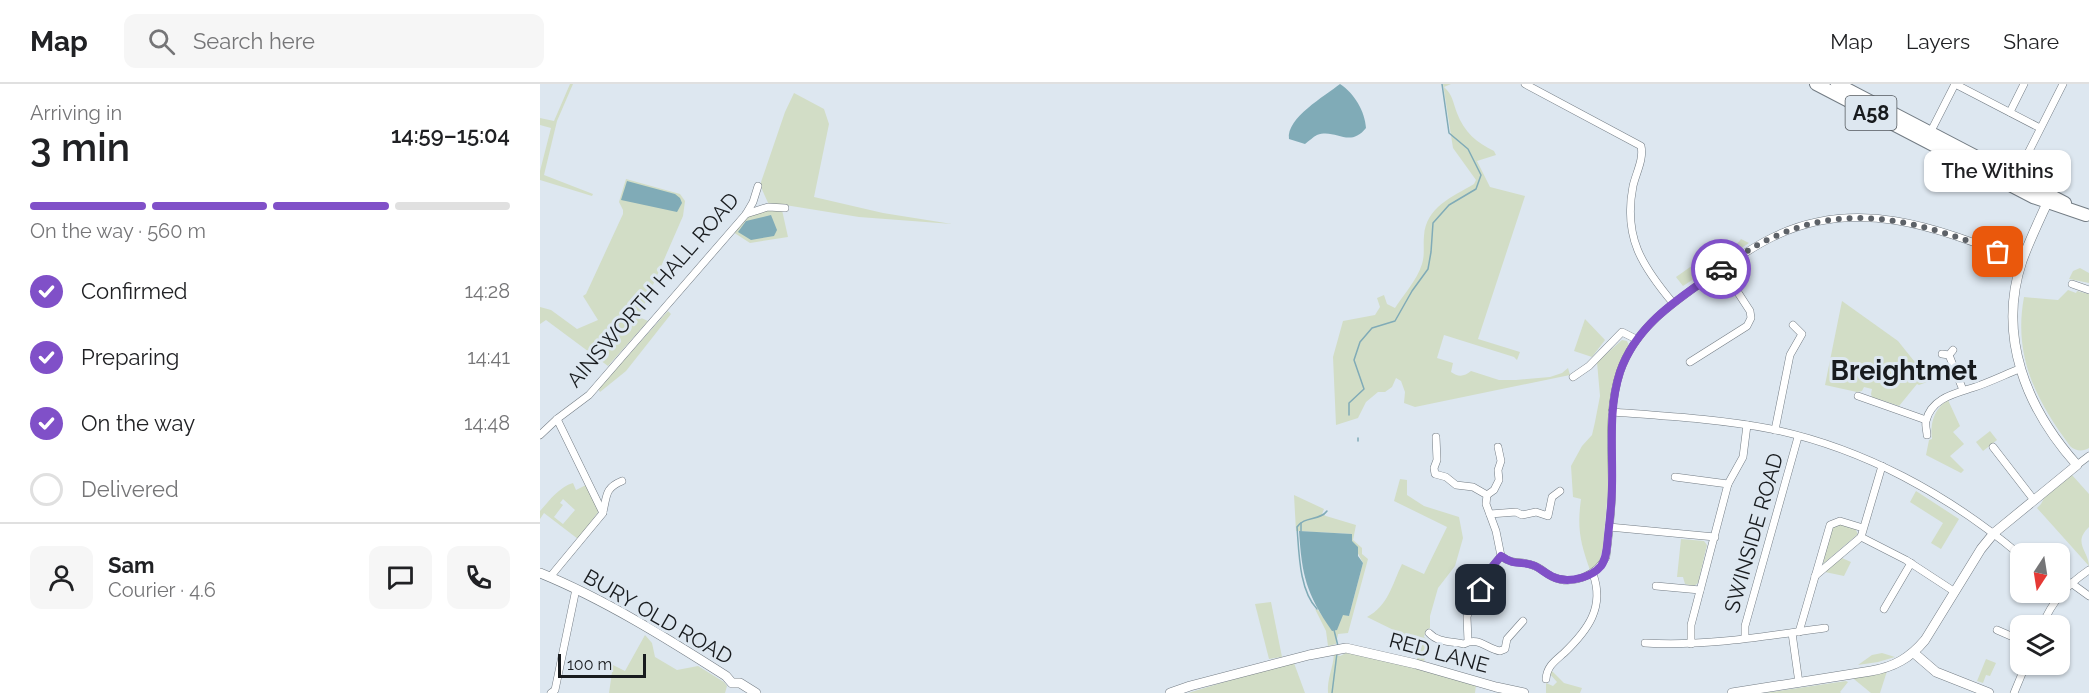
<!DOCTYPE html>
<html lang="en">
<head>
<meta charset="utf-8">
<style>
	:root { --surface:#fff; --page:#f6f6f6; --text:#202124; --muted:#757577; --line:#e0e0e0; --accent:#8050c8 }
	body { margin:0; font-family:Raleway,sans-serif; background:var(--page); color:var(--text); height:100vh; display:flex; flex-direction:column; font-size:22px; white-space:nowrap }
	* { box-sizing:border-box; margin:0 }
	p { font-size:20px; color:var(--muted) }
	.icon { flex:none; width:33px; height:33px; fill:none; stroke:currentColor; stroke-width:2; stroke-linecap:round; stroke-linejoin:round }
	.map { position:relative; flex:1; overflow:hidden }
	.side { display:flex; flex-direction:column; background:var(--surface); width:540px }
	.side>* { flex:none }
	.needle { width:39px; rotate:192deg }
	.controls { position:absolute; left:1470px; top:459px; display:grid; gap:12px }
	.controls a { display:grid; place-items:center; width:60px; height:60px; border-radius:12px; background:var(--surface); box-shadow:0 2px 4px #0004; font-size:30px }
	.scale { position:absolute; left:18px; bottom:15px; width:88px; box-sizing:border-box; padding-left:6px; border:3px solid #181b1e; border-top:0; font-size:16px; line-height:21px; white-space:nowrap; color:#181b1e; -webkit-text-stroke:4px #dde7f0; paint-order:stroke }
	.pin { position:absolute; display:grid; place-items:center; width:51px; height:51px; color:#fff; margin:-26px; border-radius:12px; box-shadow:0 3px 9px #0006 }
	.courier { position:absolute; display:grid; place-items:center; width:60px; height:60px; margin:-30px; border:4px solid #8050c8; border-radius:50%; background:#fff; color:#222; box-shadow:0 2px 8px #0007 }
	.bubble { position:absolute; height:42px; border-radius:12px; background:var(--surface); box-shadow:0 2px 4px #0004; font-size:20px; font-weight:600; line-height:42px; text-align:center }
	.head em { font-style:normal; font-weight:600 }
	.head div { display:flex; flex-direction:column-reverse }
	.head { display:flex; align-items:center; justify-content:space-between; height:102px; padding:0 30px }
	h1 { font-size:39px; font-weight:600; line-height:45px }
	.bar { display:grid; grid-template-columns:repeat(4,1fr); gap:9px 6px; align-content:center; height:72px; padding:0 30px }
	.bar i { height:8px; border-radius:4px; background:var(--line) }
	.bar .current { background:var(--accent) }
	.bar p { grid-column:span 4 }
	.line { display:flex; align-items:center; gap:15px; padding:0 30px; border-top:2px solid var(--line) }
	.line div { flex:1 }
	.round { display:grid; place-items:center; flex:none; width:63px; height:63px; border-radius:12px; background:var(--page) }
	ol { padding:0 30px; list-style:none }
	li { display:flex; align-items:center; gap:18px; height:66px }
	li p { margin-inline-start:auto }
	li .icon { padding:6px; border-radius:50%; background:var(--accent); color:#fff; stroke-width:4 }
	li:last-child { color:var(--muted) }
	li i { width:33px; height:33px; border:3px solid var(--line); border-radius:50% }
	header { display:flex; align-items:center; gap:36px; box-sizing:border-box; height:84px; padding:0 30px; background:var(--surface); border-bottom:2px solid var(--line) }
	header strong { font-size:28px }
	nav { display:flex; gap:33px; margin-inline-start:auto; font-size:21px }
	.search { width:420px; height:54px; background:var(--page); display:flex; align-items:center; gap:15px; box-sizing:border-box; padding:0 21px; border-radius:12px; color:var(--muted); font-size:22px }
	main { display:flex; flex:1; min-height:0 }
	.map>svg:first-child { display:block }
</style>
</head>
<body>
<header>
<strong>Map</strong>
<div class="search"><svg class="icon" aria-label="search" viewBox="0 0 24 24"><circle cx="10" cy="10" r="6"/><path d="M15 15l6 6"/></svg>Search here</div>
<nav><a>Map</a><a>Layers</a><a>Share</a></nav>
</header>
<main>
<section class="side">
<div class="head"><div><h1>3 min</h1><p>Arriving in</p></div><em>14:59–15:04</em></div>
<div class="bar"><i class="current"></i><i class="current"></i><i class="current"></i><i></i><p>On the way · 560 m</p></div>
<ol>
<li><svg class="icon" aria-label="check" viewBox="0 0 24 24"><path d="M5 12l5 5 9-10"/></svg>Confirmed<p>14:28</p></li>
<li><svg class="icon" aria-label="check" viewBox="0 0 24 24"><path d="M5 12l5 5 9-10"/></svg>Preparing<p>14:41</p></li>
<li><svg class="icon" aria-label="check" viewBox="0 0 24 24"><path d="M5 12l5 5 9-10"/></svg>On the way<p>14:48</p></li>
<li><i></i>Delivered</li>
</ol>
<div class="line" style="height:108px"><a class="round"><svg class="icon" aria-label="person" viewBox="0 0 24 24"><circle cx="12" cy="8" r="4"/><path d="M4 21q1-7 8-7t8 7"/></svg></a><div><b>Sam</b><p>Courier · 4.6</p></div><a class="round"><svg class="icon" aria-label="chat" viewBox="0 0 24 24"><path d="M4 5h16v11H9l-5 4z"/></svg></a><a class="round"><svg class="icon" aria-label="phone" viewBox="0 0 24 24"><path d="M5 4h4l2 5-3 2q2 4 5 5l2-3 5 2v4C11 20 4 13 5 4z"/></svg></a></div>
</section>
<div class="map">
<svg width="1549" height="609" viewBox="0 0 1549 609">
	<rect width="100%" height="100%" fill="#dde7f0"/>
	<g fill="#d2ddc6" fill-rule="evenodd">
		<path d="M30,0H33L17,37L4,91L53,110L52,112L0,96V87L11,44L0,41V34L14,37Z"/>
		<path d="M903,0H911L904,3C913,11 913,19 917,29C924,48 937,59 954,67L956,71L937,77L950,103L985,112L938,255L980,268L977,276L974,273L904,251L897,274L913,279L911,288C918,293 924,293 931,287L959,296H976L1010,293L1022,289L1028,284L1030,291L875,323L864,319L865,308L861,297L856,294L852,303L845,308H838L826,318L818,334L796,341L793,273L803,237L835,231L840,223L837,214L844,211L847,220L855,224C864,210 877,196 882,180C885,171 883,161 884,152C886,123 912,113 934,100L936,96L913,64Z"/>
		<path d="M254,9L284,25L289,40L274,113L343,129L412,140L319,133L239,120L229,121L220,101L245,28Z"/>
		<path d="M86,95L140,110L145,117L143,132L99,233L108,237L68,282L6,236L0,240V223L11,226L37,245L58,236L43,212L46,210L83,130V126L79,118Z"/>
		<path d="M231,125L242,126L248,153L210,159L193,148L209,132Z"/>
		<path d="M1201,155L1209,159L1143,202L1136,193L1173,167L1185,170C1190,163 1197,162 1201,155Z"/>
		<path d="M1540,184L1549,189V199L1529,195L1533,187Z"/>
		<path d="M1528,206L1536,209L1537,207L1549,210V364C1543,368 1535,367 1530,362C1496,316 1473,272 1484,213L1518,216Z"/>
		<path d="M1302,217L1358,257L1390,297L1379,301L1377,300L1359,322L1332,313L1331,310L1332,305L1324,303L1322,307L1317,308L1285,301Z"/>
		<path d="M128,227L131,230L86,287L60,308L58,305Z"/>
		<path d="M1045,235L1065,256L1052,273L1034,267Z"/>
		<path d="M1082,256L1087,257L1089,262L1076,289L1072,303L1067,357L1069,395L1063,463L1059,479L1050,486C1040,458 1037,444 1041,415L1033,413L1031,382L1042,362L1052,351L1055,338L1060,312L1057,278Z"/>
		<path d="M1408,316L1420,342L1413,348L1424,360L1410,372L1424,386L1421,389L1386,371L1389,356L1392,355C1390,339 1394,325 1408,316Z"/>
		<path d="M1450,347L1457,356L1443,367L1436,358Z"/>
		<path d="M1532,391L1549,410V443C1532,459 1549,467 1549,482L1497,424L1501,420L1504,414Z"/>
		<path d="M860,395L867,396V411L884,422L919,433L923,454L915,482L898,504L890,532V544L886,546L884,553L888,556L884,578L877,576L880,559L827,533C848,522 852,501 862,480L884,490L907,443L854,417Z"/>
		<path d="M33,399L36,406L46,401L59,427L38,455L4,429L0,435V427C9,417 19,403 33,399ZM23,415L35,426L23,440L14,433L23,421L20,419Z"/>
		<path d="M1376,407L1419,435L1401,465L1391,459L1403,439L1370,418Z"/>
		<path d="M754,411L784,425L782,430L786,432L816,441L813,456L822,464V470L828,475L808,549L798,550L796,560L788,562L786,547L775,525L778,526L792,546L803,530L809,532L823,479L812,458V450L756,447Z"/>
		<path d="M1298,440L1315,444L1318,450L1283,480L1291,444Z"/>
		<path d="M1141,455L1164,457L1167,461L1158,499L1154,502L1145,500L1143,493H1137Z"/>
		<path d="M1302,474L1311,478L1304,492L1285,488Z"/>
		<path d="M731,518L742,573L729,575L715,520Z"/>
		<path d="M105,551L112,559L115,573L137,586L158,582L184,598L187,602L185,609H69L73,581L85,587Z"/>
		<path d="M806,569L837,574L936,601L935,609H788C787,594 793,585 794,570L800,572Z"/>
		<path d="M1342,569L1355,573L1338,578L1318,581L1332,571Z"/>
		<path d="M1446,575L1456,579L1450,592L1446,591L1443,599L1437,597Z"/>
		<path d="M754,579L765,609H648L730,584Z"/>
		<path d="M1348,584L1340,609H1331L1309,591Z"/>
		<path d="M1011,586L1024,599L1042,604L1040,609H1006V599L1013,602L1017,598L1010,590Z"/>
		<path d="M1306,597L1308,598L1300,608L1301,609H1224Z"/>
	</g>
	<g fill="#80abb7">
		<path d="M800,0C814,9 825,27 826,44C809,65 796,44 777,51C773,53 769,57 765,60L749,55C746,34 785,12 800,0Z"/>
		<path d="M87,97L135,110L140,114L142,119L137,128L81,116Z"/>
		<path d="M231,131L237,146L234,152L211,156L198,148L206,137Z"/>
		<path d="M759,447L812,450V457L818,463V472L823,479L809,532L803,531L797,546L792,547C766,509 762,492 759,447Z"/>
	</g>
	<g fill="none" stroke-linecap="round" stroke-linejoin="round">
		<g stroke="#80abb7" stroke-width="1.5">
			<path d="M809,331V319L824,305L814,276L820,258L832,244L855,237L872,207L888,185L891,168L893,139L909,121L936,105L941,91L928,65L909,49L902,0"/>
			<path d="M818,354V357"/>
			<path d="M761,439V447"/>
			<path d="M777,525C759,506 759,468 757,443C764,432 780,437 787,427"/>
			<path d="M794,546L798,562"/>
			<path d="M792,609L797,569"/>
		</g>
		<g stroke="#737c84" stroke-width="8">
			<g id="street">
				<path d="M985,0L1101,62C1104,75 1096,89 1093,102C1083,153 1102,182 1133,219"/>
				<path d="M1415,0L1500,44"/>
				<path d="M1470,28L1484,0"/>
				<path d="M1389,51L1415,0"/>
				<path d="M1482,81L1523,0"/>
				<path d="M206,130L228,123L245,124"/>
				<path d="M1532,200L1549,206"/>
				<path d="M1402,270L1409,271L1413,266"/>
				<path d="M1409,271L1423,306"/>
				<path d="M1150,278L1207,242L1211,234L1210,227L1182,184"/>
				<path d="M1033,293L1049,282L1082,248L1096,255"/>
				<path d="M1318,312L1386,336"/>
				<path d="M1072,328C1125,332 1179,335 1231,345C1323,364 1409,411 1480,471"/>
				<path d="M1235,346L1250,271L1262,250L1253,241"/>
				<path d="M0,351L17,335L49,311L206,130L213,118L218,102"/>
				<path d="M1387,351C1387,348 1385,341 1386,337C1391,315 1413,310 1432,304C1448,299 1464,291 1479,285"/>
				<path d="M896,353L897,376L894,384L895,390L906,393L916,401L933,403L947,411L946,420L956,447L961,472L952,483L941,506L930,522L927,533L928,557"/>
				<path d="M1453,363L1494,416"/>
				<path d="M1537,381L1549,372"/>
				<path d="M1135,393L1188,400"/>
				<path d="M947,411L954,406L959,396L958,386L961,377L958,363"/>
				<path d="M63,428C67,411 65,404 82,397"/>
				<path d="M950,430L976,428L982,431L996,428L1008,432L1012,413L1020,407"/>
				<path d="M1069,443L1175,453"/>
				<path d="M1321,453L1366,476L1415,508"/>
				<path d="M961,472C974,482 980,476 992,481C1000,483 1006,490 1013,493C1033,502 1057,491 1066,473C1069,449 1072,424 1072,401C1072,363 1068,324 1080,288C1094,247 1127,223 1161,199C1184,183 1208,165 1233,153C1319,111 1400,145 1482,177"/>
				<path d="M1275,492L1321,453L1342,382"/>
				<path d="M10,493L63,429L17,335"/>
				<path d="M1531,499L1549,512"/>
				<path d="M1116,502L1160,506"/>
				<path d="M1344,525L1371,479"/>
				<path d="M1502,542C1512,517 1527,501 1549,486"/>
				<path d="M1457,546L1480,556"/>
				<path d="M1259,548L1290,441L1300,437L1323,444"/>
				<path d="M889,549C898,559 912,557 924,560C938,552 947,565 960,567L965,565L967,555L983,537"/>
				<path d="M1252,549L1259,599"/>
				<path d="M1205,554V542L1258,353"/>
				<path d="M1105,559C1164,563 1226,552 1285,544"/>
				<path d="M1151,560V541L1188,400L1203,373L1207,341"/>
				<path d="M1006,595C1007,582 1015,577 1024,569C1048,546 1065,523 1053,490"/>
				<path d="M11,609L15,606L36,505"/>
				<path d="M1474,609L1486,580"/>
			</g>
		</g>
		<g stroke="#737c84" stroke-width="10">
			<g id="secondary">
				<path d="M0,489C64,515 128,555 186,592L192,599H200L216,609"/>
				<path d="M1374,569L1396,588L1449,609"/>
				<path d="M630,609L650,602L769,571L806,564L876,580L956,603L984,609"/>
				<path d="M1192,609L1331,587C1354,583 1370,574 1385,556L1441,465L1454,449L1537,381C1486,324 1457,252 1482,177C1490,155 1500,134 1510,113"/>
			</g>
		</g>
		<g stroke="#737c84" stroke-width="14">
			<g id="highway">
				<path d="M1276,0L1493,113L1546,131"/>
				<path d="M1297,0L1525,119"/>
			</g>
		</g>
		<use href="#street" stroke="#fff" stroke-width="7"/>
		<use href="#secondary" stroke="#fff" stroke-width="9"/>
		<use href="#highway" stroke="#fff" stroke-width="12"/>
	</g>
	<g fill="none" stroke-linecap="round" stroke-linejoin="round">
		<path stroke="#5d6268" stroke-width="6" stroke-dasharray="0 10.8" d="M1181,185C1198,173 1216,160 1236,152C1314,117 1382,139 1458,168"/>
		<path stroke="#8050c8" stroke-width="8" d="M941,506L952,483L961,472C976,483 983,476 995,482C1003,486 1009,493 1019,495C1032,498 1052,493 1061,482C1067,474 1067,462 1068,452C1070,435 1072,418 1072,402C1073,364 1068,325 1080,288C1097,239 1141,213 1181,185"/>
	</g>
	<g text-anchor="middle" stroke-width="6" stroke-linejoin="round" paint-order="stroke">
		<rect fill="#dde7f0" stroke="#53585d" stroke-width="1.5" x="1305.5" y="12" width="51" height="34" rx="4.5"/>
		<g font-size="20" font-weight="bold" fill="#181b1e">
			<text x="1331" y="36">A58</text>
		</g>
		<g font-size="21" fill="#181b1e" stroke="#dde7f0">
			<text transform="translate(113 206) rotate(-49)" y="7">AINSWORTH HALL ROAD</text>
			<text transform="translate(1214 449) rotate(-74)" y="7">SWINSIDE ROAD</text>
			<text transform="translate(118 533) rotate(30)" y="7">BURY OLD ROAD</text>
			<text transform="translate(899 569) rotate(15)" y="7">RED LANE</text>
		</g>
		<g font-size="27" font-weight="bold" fill="#181b1e" stroke="#dde7f0">
			<text x="1364" y="296">Breightmet</text>
		</g>
	</g>
</svg>
<div class="controls">
<a><svg class="needle" viewBox="-14 -14 28 28"><path d="M0-13l5 13h-10z" fill="#e53935"/><path d="M0 13l5-13h-10z" fill="#757577"/></svg></a>
<a><svg class="icon" aria-label="layers" viewBox="0 0 24 24"><path d="M12 4l9 5-9 5-9-5zM3 14l9 5 9-5"/></svg></a>
</div>
<div class="scale">100 m</div>
<div class="pin" style="left:1458px;top:168px;background:#ea580c"><svg class="icon" aria-label="bag" viewBox="0 0 24 24"><path d="M5 8h14l-1 12H6zM9 8a3 3 0 0 1 6 0"/></svg></div>
<div class="pin" style="left:941px;top:506px;background:#1f2937"><svg class="icon" aria-label="home" viewBox="0 0 24 24"><path d="M3 11l9-7 9 7M6 9v11h12V9"/></svg></div>
<div class="courier" style="left:1181px;top:185px"><svg class="icon" aria-label="car" viewBox="0 0 24 24"><path d="M5 17H2v-5l4-1 3-4h7l3 4 3 1v5h-3M9 17h6M6 11h13"/><circle cx="7" cy="17" r="2"/><circle cx="17" cy="17" r="2"/></svg></div>
<div class="bubble" style="left:1384px;top:66px;width:147px">The Withins</div>
</div>
</main>
</body>
</html>
